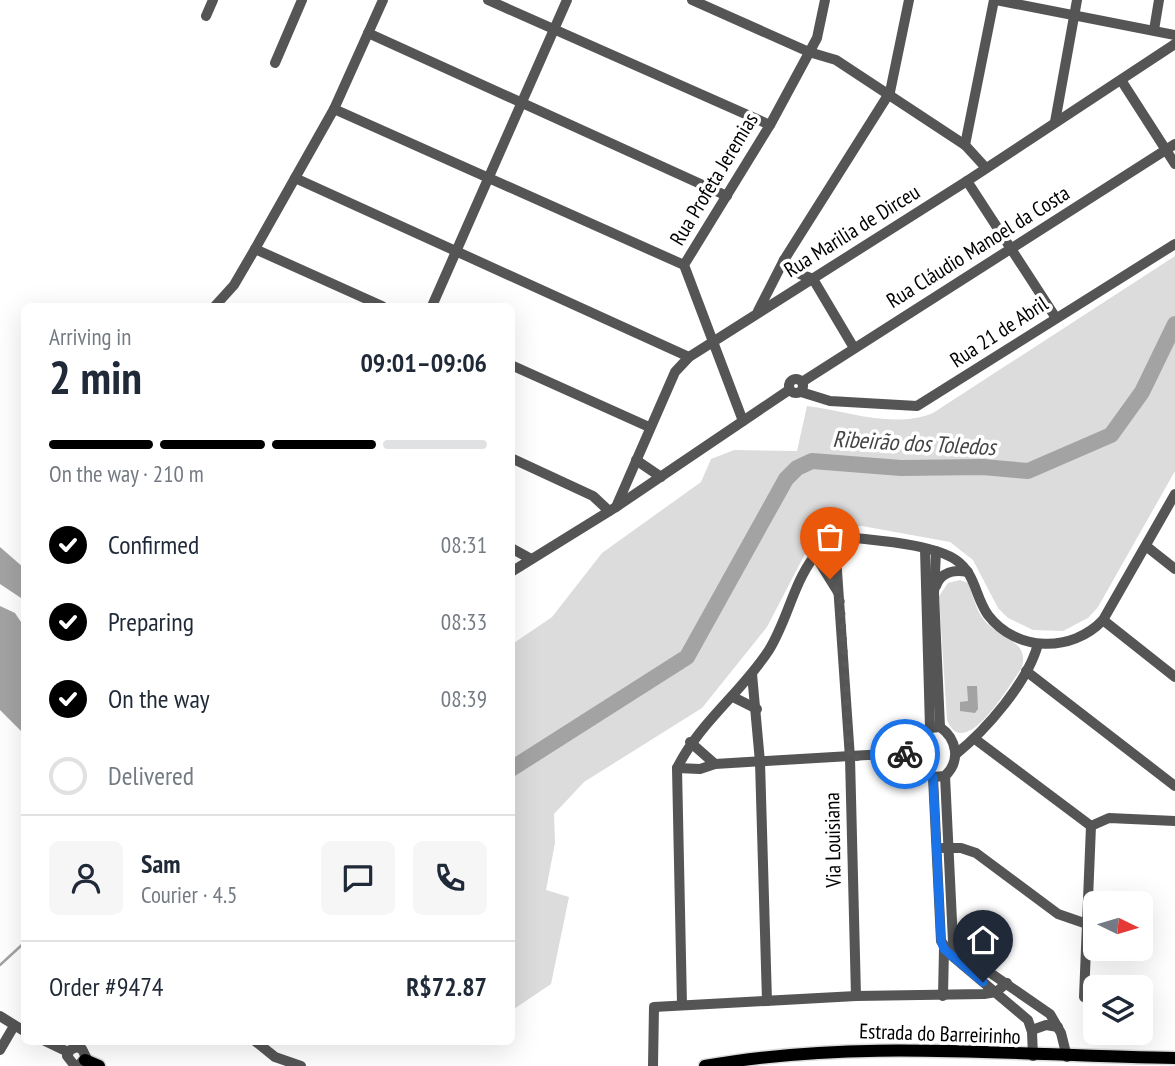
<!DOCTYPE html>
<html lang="en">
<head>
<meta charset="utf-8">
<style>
	:root { --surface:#fff; --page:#f6f6f7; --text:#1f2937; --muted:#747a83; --line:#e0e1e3; --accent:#000 }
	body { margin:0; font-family:"PT Sans Narrow",sans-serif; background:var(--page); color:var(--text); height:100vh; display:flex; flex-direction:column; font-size:26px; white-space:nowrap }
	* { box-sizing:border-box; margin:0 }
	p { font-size:23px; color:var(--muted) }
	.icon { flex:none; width:38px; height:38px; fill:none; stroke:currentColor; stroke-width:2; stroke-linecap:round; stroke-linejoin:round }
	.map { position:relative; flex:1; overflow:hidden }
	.side { position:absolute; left:21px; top:303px; width:494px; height:742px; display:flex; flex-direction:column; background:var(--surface); border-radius:10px; box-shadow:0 7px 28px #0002 }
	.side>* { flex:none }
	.needle { width:46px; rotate:95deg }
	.controls { position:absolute; left:1083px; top:891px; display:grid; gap:14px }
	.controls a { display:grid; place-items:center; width:70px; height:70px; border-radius:10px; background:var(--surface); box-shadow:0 7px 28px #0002; font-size:35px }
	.pin { position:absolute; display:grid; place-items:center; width:60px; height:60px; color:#fff; margin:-72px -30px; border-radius:50% 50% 50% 0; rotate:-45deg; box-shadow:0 0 7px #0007 }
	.pin .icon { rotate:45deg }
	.courier { position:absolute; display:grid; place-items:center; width:70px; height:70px; margin:-35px; border:5px solid #1a73e8; border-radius:50%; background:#fff; color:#222; box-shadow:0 2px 9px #0007 }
	.head em { font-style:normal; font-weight:800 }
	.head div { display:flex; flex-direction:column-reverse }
	.head { display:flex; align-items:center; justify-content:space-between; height:119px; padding:0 28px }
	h1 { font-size:46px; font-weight:800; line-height:52px }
	.bar { display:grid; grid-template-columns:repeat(4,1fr); gap:10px 7px; align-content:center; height:84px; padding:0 28px }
	.bar i { height:9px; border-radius:5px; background:var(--line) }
	.bar .on { background:var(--accent) }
	.bar p { grid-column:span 4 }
	.line { display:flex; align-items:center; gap:18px; padding:0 28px; border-top:2px solid var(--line) }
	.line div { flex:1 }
	.round { display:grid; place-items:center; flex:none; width:74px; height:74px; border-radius:10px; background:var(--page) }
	ol { padding:0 28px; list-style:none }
	li { display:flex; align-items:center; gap:21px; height:77px }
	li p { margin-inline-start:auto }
	li .icon { padding:7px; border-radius:50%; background:var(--accent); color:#fff; stroke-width:4 }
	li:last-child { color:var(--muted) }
	li i { width:38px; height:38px; border:4px solid var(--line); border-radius:50% }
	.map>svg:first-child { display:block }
</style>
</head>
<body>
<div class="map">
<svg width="1175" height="1066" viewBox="0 0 1175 1066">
	<rect width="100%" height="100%" fill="#fff"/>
	<g fill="#dcdcdc">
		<path d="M1175,256V471L1098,607L1088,618L1063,631L1033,630L1008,618L998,608L973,560L950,542L862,526L834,529L808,548L767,627L702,708L584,782L554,814L555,843L546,890L569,897L551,984L511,1011V645L552,617L602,553L701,482L711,459L734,450L797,451L807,406C847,411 894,429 933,413Z"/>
		<path d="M960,580L968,583C974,596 975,609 984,620C998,638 1032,641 1021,669C1010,684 965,764 947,720L939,596L948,583Z"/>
	</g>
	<g fill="#a3a3a3">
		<path d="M0,547L24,568V600L0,584Z"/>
		<path d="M0,606L15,613L21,622L24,621V734L0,710Z"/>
		<path d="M967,686H977L978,709L975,713L960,711V702L968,701Z"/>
	</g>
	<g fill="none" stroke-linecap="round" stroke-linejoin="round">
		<path stroke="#a3a3a3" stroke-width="2.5" d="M0,965L24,943"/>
		<path stroke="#a3a3a3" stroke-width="16" d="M511,769L687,657L786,479L797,468L812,461L901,468L983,467L1028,471L1111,435L1142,392L1175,324"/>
		<g stroke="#dbdbdb" stroke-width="15">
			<g id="major">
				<path d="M85,1060L99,1066"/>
				<path d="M705,1066C859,1038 1019,1056 1175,1058"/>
			</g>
		</g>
		<g stroke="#555" stroke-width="10">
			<path d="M488,0L770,125"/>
			<path d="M692,0L809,52L836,60L965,145L986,168"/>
			<path d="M996,0L1175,35"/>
			<path d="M206,16L213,0"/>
			<path d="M1154,30L1159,0"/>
			<path d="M368,33L727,196"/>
			<path d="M275,63L302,0"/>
			<path d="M1121,80L1175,164"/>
			<path d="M334,109L684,265"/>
			<path d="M1055,122L1077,0"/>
			<path d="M965,145L994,0"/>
			<path d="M295,178L689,357"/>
			<path d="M967,181L1056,318"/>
			<path d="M255,249L382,306"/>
			<path d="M784,260L800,274L813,279L854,348"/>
			<path d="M215,306L234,285L255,249L334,109L383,0"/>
			<path d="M432,306L567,0"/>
			<path d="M758,311L784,260L890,92L909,0"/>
			<path d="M511,365L649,427"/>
			<circle cx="796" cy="386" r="7"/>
			<path d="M802,382L1175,144"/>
			<path d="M801,392L830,401L917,406L1175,244"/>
			<path d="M743,421L684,265L770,125L817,38L825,0"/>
			<path d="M511,458L593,496L609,511"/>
			<path d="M636,460L661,477"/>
			<path d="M616,507L675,372L689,357L967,181L1175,44"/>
			<path d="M835,542L850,758L856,996"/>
			<path d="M1146,546L1175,569"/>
			<path d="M511,548L531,559"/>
			<path d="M925,549L930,728"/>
			<path d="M936,551L934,594L940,727"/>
			<path d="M815,555L838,592"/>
			<path d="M511,572L616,507L789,390"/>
			<path d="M936,586C941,572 954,569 968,572"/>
			<path d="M1103,620L1175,677"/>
			<path d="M1026,671L1175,786"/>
			<path d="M752,674L760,762L767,1001"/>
			<path d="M733,697L757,709"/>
			<path d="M940,727C957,739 961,761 945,776L933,777L921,762L918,752L930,728Z"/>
			<path d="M975,739L1091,826"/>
			<path d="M690,742L715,764"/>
			<path d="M956,754C986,730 1028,682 1038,644"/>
			<path d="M677,768L700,769L715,764L918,752"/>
			<path d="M945,776L953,942L960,952L1050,1014L1061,1033L1067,1057"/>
			<path d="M933,777L941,941L952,956L1028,1020L1032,1032L1033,1056"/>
			<path d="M1091,826L1109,818L1175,821"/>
			<path d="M943,848H961L976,853L1058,914L1087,924"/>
			<path d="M943,996L944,949"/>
			<path d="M1084,997L1091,826"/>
			<path d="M682,1005L677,768C700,722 741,693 769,650C787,621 793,585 813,558C823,545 841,539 856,538C883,541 935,545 956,560C976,574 975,597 988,615C1016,652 1072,653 1103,620L1175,494"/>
			<path d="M0,1016L24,1031"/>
			<path d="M1032,1030L1046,1025L1058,1027"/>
			<path d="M45,1041L68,1052"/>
			<path d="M255,1041L275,1057L301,1066"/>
			<path d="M0,1050L14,1026"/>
			<path d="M75,1066L67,1056L70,1050L77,1047L82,1049L86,1057L78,1066"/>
			<path d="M653,1066L654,1007L856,996L984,994L996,992L1007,983"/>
		</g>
		<use href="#major" stroke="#000" stroke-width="12"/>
	</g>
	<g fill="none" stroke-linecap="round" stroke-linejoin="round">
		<path stroke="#595959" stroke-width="7" stroke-dasharray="0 12.6" d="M830,579L841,598L850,758L905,754"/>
		<path stroke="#1a73e8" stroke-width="9" d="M905,754L918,752L933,777L941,941L944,949L983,982"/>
	</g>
	<g text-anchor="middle" stroke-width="7" stroke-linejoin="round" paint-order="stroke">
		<g font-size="21" fill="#000" stroke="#fff">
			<text transform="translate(714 179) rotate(-59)" y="7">Rua Profeta Jeremias</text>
			<text transform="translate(852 231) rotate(-32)" y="7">Rua Marilia de Dirceu</text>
			<text transform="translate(978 247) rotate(-32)" y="7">Rua Cláudio Manoel da Costa</text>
			<text transform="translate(999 332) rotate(-33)" y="7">Rua 21 de Abril</text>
			<text transform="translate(833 840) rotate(-91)" y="7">Via Louisiana</text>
			<text transform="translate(940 1034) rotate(2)" y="7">Estrada do Barreirinho</text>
		</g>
		<g font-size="23" font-style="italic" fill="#444" stroke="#fff">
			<text transform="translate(914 443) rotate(3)" y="8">Ribeirão dos Toledos</text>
		</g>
	</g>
</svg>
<div class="controls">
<a><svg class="needle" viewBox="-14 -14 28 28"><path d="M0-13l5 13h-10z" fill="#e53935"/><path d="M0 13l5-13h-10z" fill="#747a83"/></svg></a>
<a><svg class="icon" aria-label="layers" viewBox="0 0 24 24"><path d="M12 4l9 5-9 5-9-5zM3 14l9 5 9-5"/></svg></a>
</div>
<div class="pin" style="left:830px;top:579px;background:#ea580c"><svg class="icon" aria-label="bag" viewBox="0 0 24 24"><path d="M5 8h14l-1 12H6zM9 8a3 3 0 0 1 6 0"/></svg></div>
<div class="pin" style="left:983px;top:982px;background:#1f2937"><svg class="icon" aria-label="home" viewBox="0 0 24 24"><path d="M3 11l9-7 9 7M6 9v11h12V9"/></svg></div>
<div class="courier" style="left:905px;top:754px"><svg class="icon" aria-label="bike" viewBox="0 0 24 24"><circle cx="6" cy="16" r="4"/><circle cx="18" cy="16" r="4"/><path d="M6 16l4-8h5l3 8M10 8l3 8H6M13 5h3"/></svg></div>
<section class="side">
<div class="head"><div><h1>2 min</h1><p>Arriving in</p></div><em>09:01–09:06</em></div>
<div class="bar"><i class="on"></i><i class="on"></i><i class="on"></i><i></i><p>On the way · 210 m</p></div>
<ol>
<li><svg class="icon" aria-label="check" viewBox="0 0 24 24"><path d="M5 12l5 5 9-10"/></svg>Confirmed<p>08:31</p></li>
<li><svg class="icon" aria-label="check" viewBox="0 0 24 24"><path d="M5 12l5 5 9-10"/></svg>Preparing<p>08:33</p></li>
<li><svg class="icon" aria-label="check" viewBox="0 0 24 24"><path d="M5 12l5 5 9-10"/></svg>On the way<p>08:39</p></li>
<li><i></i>Delivered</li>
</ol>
<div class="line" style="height:126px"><a class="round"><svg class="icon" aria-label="person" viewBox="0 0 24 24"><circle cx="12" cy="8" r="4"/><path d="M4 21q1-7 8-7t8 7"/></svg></a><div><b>Sam</b><p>Courier · 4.5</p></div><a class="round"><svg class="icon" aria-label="chat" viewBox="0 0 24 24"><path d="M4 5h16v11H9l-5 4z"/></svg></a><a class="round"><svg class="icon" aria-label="phone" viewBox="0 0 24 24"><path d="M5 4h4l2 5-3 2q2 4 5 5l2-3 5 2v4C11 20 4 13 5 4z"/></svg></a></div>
<div class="line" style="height:91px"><div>Order #9474</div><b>R$72.87</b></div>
</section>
</div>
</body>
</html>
